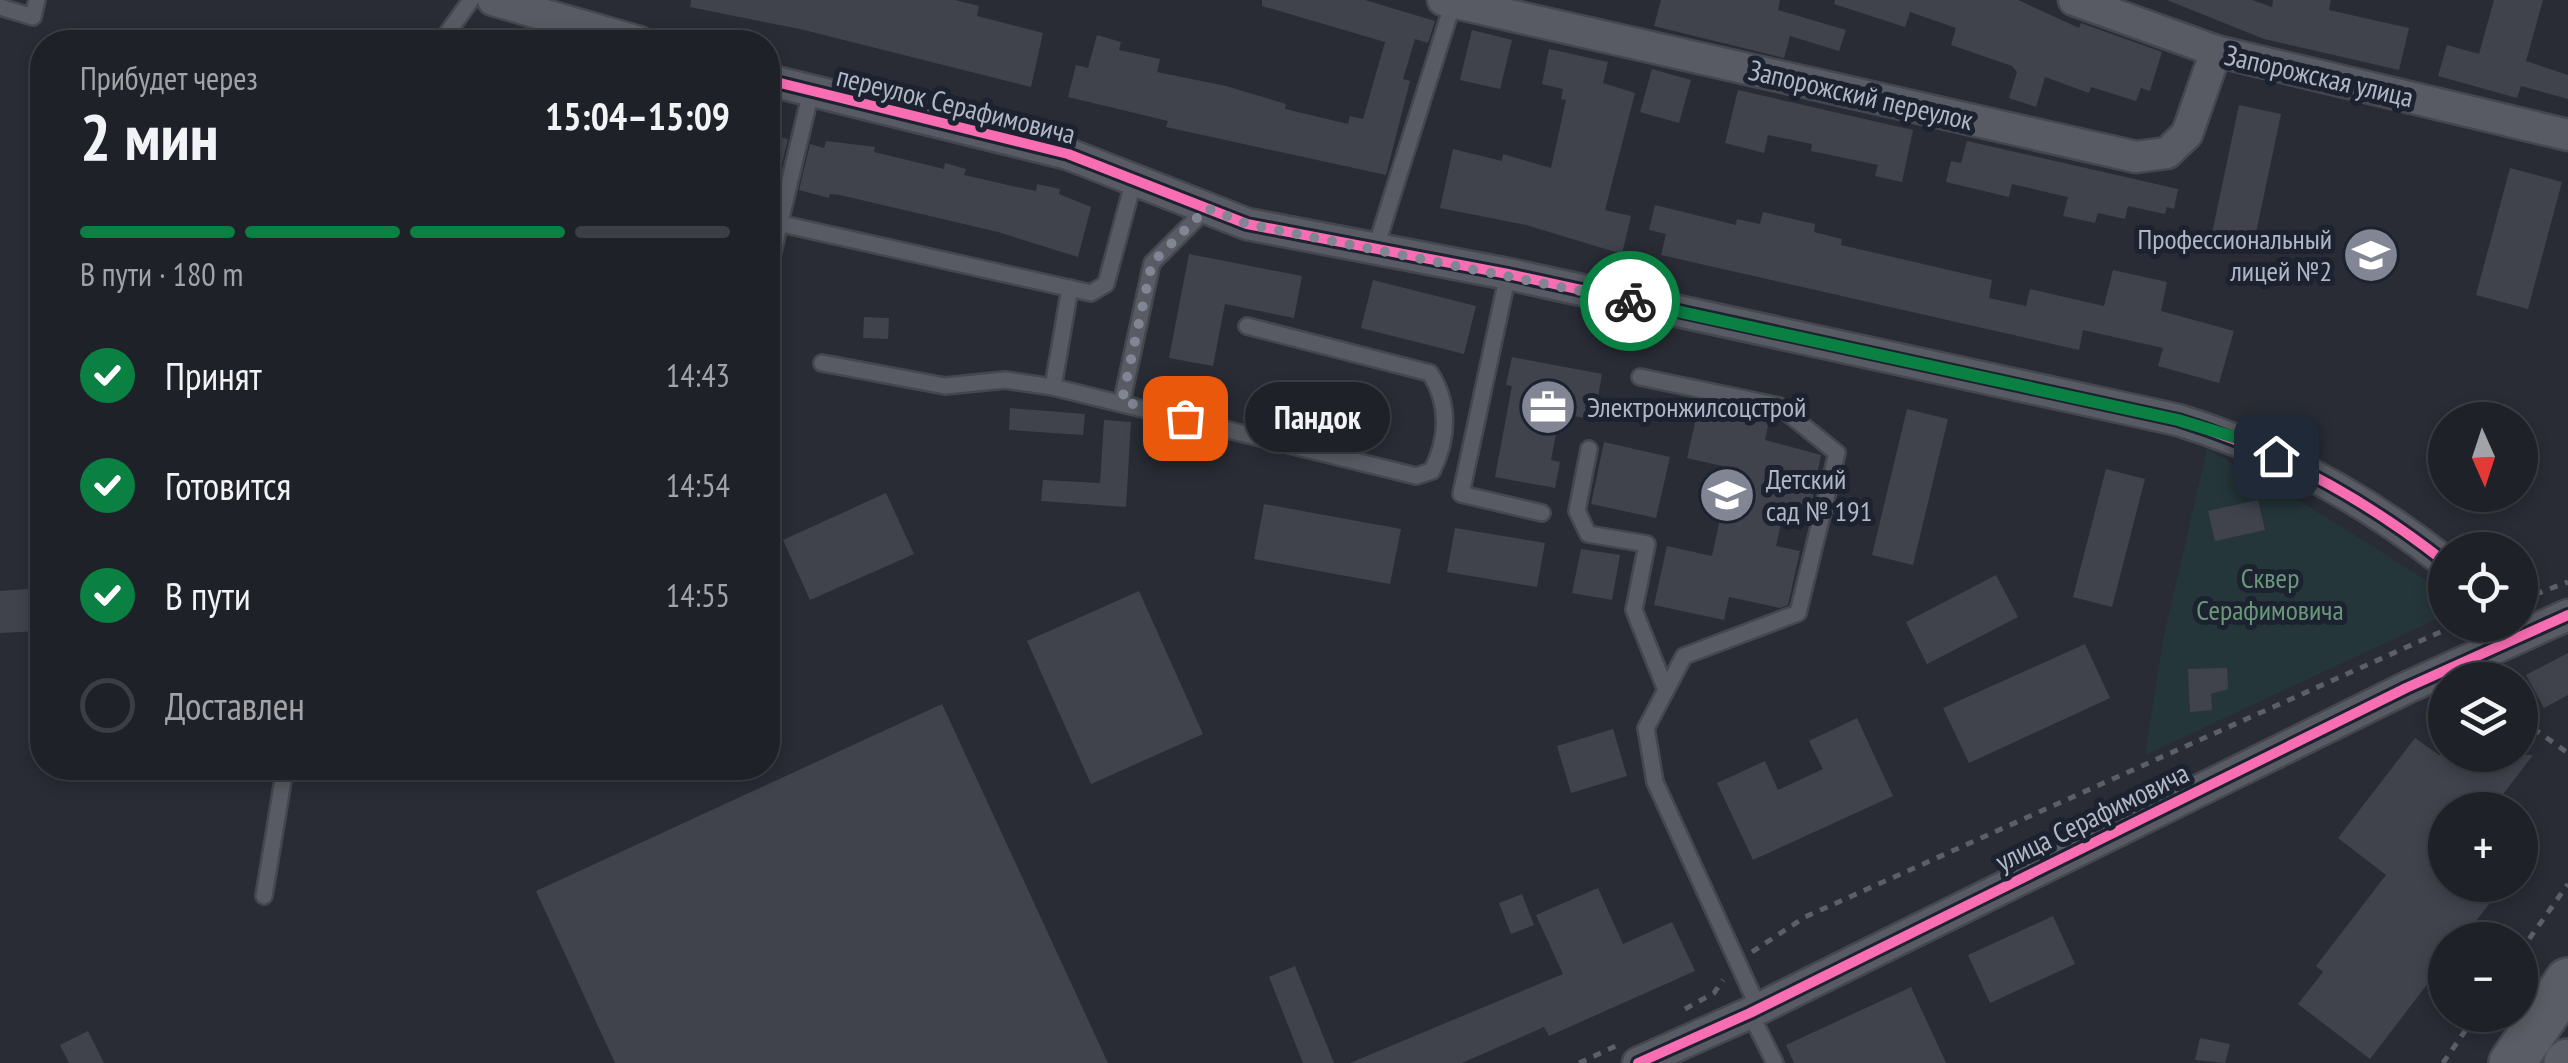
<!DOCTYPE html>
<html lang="ru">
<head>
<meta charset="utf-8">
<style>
	:root { --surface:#1f2128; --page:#2c2e34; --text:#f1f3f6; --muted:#a1a3a8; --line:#3c3e45; --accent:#0b8043 }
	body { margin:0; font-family:"PT Sans Narrow",sans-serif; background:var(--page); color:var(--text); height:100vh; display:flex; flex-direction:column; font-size:38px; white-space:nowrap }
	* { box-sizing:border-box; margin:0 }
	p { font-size:32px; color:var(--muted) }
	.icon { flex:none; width:55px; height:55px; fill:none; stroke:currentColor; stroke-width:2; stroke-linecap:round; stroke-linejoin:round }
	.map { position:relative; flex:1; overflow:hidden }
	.drawer { position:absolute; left:30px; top:30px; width:750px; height:750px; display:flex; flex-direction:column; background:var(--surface); border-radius:40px; box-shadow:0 5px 15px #0003,0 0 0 2px var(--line) }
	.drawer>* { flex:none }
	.needle { width:65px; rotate:177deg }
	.buttons { position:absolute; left:2428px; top:402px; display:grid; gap:20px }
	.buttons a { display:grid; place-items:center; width:110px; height:110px; border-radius:50%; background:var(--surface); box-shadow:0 5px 15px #0003,0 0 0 2px var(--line); font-size:50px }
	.pin { position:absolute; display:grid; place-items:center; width:85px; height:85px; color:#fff; margin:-42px; border-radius:20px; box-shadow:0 5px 15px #0006 }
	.courier { position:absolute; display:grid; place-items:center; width:100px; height:100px; margin:-50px; border:8px solid #0b8043; border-radius:50%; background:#fff; color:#222; box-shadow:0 2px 12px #0007 }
	.bubble { position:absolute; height:70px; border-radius:35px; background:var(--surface); box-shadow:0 5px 15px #0003,0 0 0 2px var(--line); font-size:32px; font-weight:700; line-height:70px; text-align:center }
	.summary em { font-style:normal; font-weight:700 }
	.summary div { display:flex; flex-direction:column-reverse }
	.summary { display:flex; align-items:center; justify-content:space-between; height:170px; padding:0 50px }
	h1 { font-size:65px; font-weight:700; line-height:75px }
	.bar { display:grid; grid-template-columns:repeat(4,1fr); gap:15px 10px; align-content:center; height:120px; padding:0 50px }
	.bar i { height:12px; border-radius:8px; background:var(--line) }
	.bar .active { background:var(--accent) }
	.bar p { grid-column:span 4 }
	ol { padding:0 50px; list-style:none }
	li { display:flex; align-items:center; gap:30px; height:110px }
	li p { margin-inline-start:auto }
	li .icon { padding:10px; border-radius:50%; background:var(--accent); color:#fff; stroke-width:4 }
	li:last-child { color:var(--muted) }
	li i { width:55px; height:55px; border:5px solid var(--line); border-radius:50% }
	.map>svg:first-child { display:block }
</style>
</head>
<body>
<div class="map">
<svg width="2568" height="1063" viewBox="0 0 2568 1063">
	<rect width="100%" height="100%" fill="#292c35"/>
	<path fill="#25363b" d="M2207,449L2295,498L2445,592V615L2145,755L2163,640Z"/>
	<g fill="#40434c">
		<path d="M691,0H955L979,6L977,16L1043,33L1031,87L804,30L690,7Z"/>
		<path d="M1262,0H1365L1435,21L1428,43L1415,39L1403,79L1410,81L1386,175L1166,127L1168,121L1068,97L1076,65L1088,68L1097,35L1121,42L1119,50L1160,59L1157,72L1226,86L1286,104L1285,109L1348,124L1350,116L1363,119L1385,42L1262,6Z"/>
		<path d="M1661,0H1780L1778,10L1846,30L1839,51L1790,36L1784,58L1654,26Z"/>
		<path d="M1835,0H2018L2079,28L2081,23L2162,52L2150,91L2141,88L2136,101L2091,87L2089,93L2045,77L2036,107L2009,98L2017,72L2012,66L1951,45L1956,28L1910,12L1905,27L1834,4Z"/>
		<path d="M2167,0H2252L2272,7L2273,0H2331L2329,10L2409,28L2399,70L2264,39Z"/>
		<path d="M2494,0H2543L2526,61L2568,75V99L2521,86L2517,98L2438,76L2447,45L2479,54Z"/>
		<path d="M1472,30L1512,40L1500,89L1460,80Z"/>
		<path d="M1549,49L1608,62L1603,83L1635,93L1605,210L1631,216L1622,254L1526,225L1440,208L1453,149L1502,161L1503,154L1551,168L1566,100L1561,99L1563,89L1542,84Z"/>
		<path d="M1652,69L1691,80L1679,123L1640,112Z"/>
		<path d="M1738,90L1913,130L1902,182L1875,176L1878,165L1811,151L1812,144L1768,135L1764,153L1725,143Z"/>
		<path d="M2239,105L2281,114L2253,247L2211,238Z"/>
		<path d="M768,134L788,139L777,185L768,182Z"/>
		<path d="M826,141L875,147L874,152L944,169L945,163L966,169L964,175L1012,186L1036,191L1037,184L1060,189L1059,194L1091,207L1078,257L998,232L840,195L830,194L829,198L799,190L810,144L824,148Z"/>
		<path d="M1967,141L2178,189L2174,209L2167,207L2165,214L2128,206L2125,219L2098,213L2095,223L2063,216L2068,197L2012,184L2009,197L1946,182L1951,161L1961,163Z"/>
		<path d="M2510,168L2562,182L2528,309L2476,295Z"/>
		<path d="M1655,205L1736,225L1737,219L1760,224L1763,212L1815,224L1814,232L1842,239L1841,245L1992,280L1989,298L2026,306L2030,289L2104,306L2113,270L2167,282L2161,311L2234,331L2219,383L2158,366L2163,348L2083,330L2079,350L1661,255L1666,234L1649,230Z"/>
		<path d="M1189,254L1302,276L1294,318L1225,304L1213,366L1169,358Z"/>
		<path d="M1373,280L1476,306L1464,354L1361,328Z"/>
		<path d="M864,317L889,318L888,339L863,338Z"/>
		<path d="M1512,357L1602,374L1594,420L1560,413L1551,460L1560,462L1555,488L1495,477L1512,386L1506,385Z"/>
		<path d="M1700,401L1770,416L1765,440L1821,455L1810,511L1785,506L1776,546L1800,551L1788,605L1780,608L1729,597L1724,620L1654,605L1667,546L1712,556L1731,468L1687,458Z"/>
		<path d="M1010,408L1085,414L1083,435L1009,430Z"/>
		<path d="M1907,409L1948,419L1913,565L1872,555Z"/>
		<path d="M1104,420L1131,422L1126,507L1041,501L1043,480L1100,483Z"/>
		<path d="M1604,442L1670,457L1656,518L1591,504Z"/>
		<path d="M2106,469L2145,479L2112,607L2073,597Z"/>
		<path d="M886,493L914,554L810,600L783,540Z"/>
		<path d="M2258,500L2265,530L2215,541L2208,511Z"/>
		<path d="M1264,504L1401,529L1390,584L1254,559Z"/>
		<path d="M1455,528L1545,543L1537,587L1447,572Z"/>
		<path d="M1581,549L1620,555L1612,600L1572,593Z"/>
		<path d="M1996,575L2018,617L1927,664L1906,622Z"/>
		<path d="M42,588V631L0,633V591Z"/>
		<path d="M1139,591L1203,734L1091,784L1027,641Z"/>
		<path d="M2085,644L2110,698L1969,763L1943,708Z"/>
		<path d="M2568,653V695L2544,708L2526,675Z"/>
		<path d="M2227,668L2228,689L2211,694L2212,710L2190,712L2188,669Z"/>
		<path d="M942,704L1108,1063H615L536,891Z"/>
		<path d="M1857,718L1893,796L1753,860L1717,783L1765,761L1778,790L1823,769L1809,741Z"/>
		<path d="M1613,729L1627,776L1571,793L1557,746Z"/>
		<path d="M2415,738L2439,755H2533L2491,810H2445V885H2504L2461,940H2445V961L2370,1059L2298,1004L2323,972L2316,966L2386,875L2338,838Z"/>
		<path d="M1598,888L1623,944L1672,922L1695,971L1549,1036L1544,1027L1462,1063H1350L1563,974L1536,915Z"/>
		<path d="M1522,894L1534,925L1511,934L1499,903Z"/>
		<path d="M2053,916L2075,964L1990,1003L1968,955Z"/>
		<path d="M1295,966L1334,1063H1303L1269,977Z"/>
		<path d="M1911,987L1946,1063H1794L1786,1045Z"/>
		<path d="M88,1031L104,1063H69L60,1045Z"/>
		<path d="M2200,1038L2230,1044L2225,1063L2195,1060Z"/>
	</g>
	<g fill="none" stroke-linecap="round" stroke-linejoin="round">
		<g stroke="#45474e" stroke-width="20">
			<g id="lane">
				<path d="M0,7L33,17L37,0"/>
				<path d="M441,42L471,0"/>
				<path d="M782,224L1091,293L1106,284L1134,180"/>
				<path d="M1375,250L1454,0"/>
				<path d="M768,272L811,92"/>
				<path d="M1508,274L1461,494L1542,513"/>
				<path d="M822,363L945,386L1005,380L1053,387L1416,476L1432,471C1448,439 1450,404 1430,373L1247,326"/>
				<path d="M1640,377L1779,406L1837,453L1798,613L1684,656L1646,728L1655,782L1758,1007"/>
				<path d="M1053,387L1070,288"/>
				<path d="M1122,401L1152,263L1207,208"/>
				<path d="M1589,449L1577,511L1588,534L1647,544L1634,610L1666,690"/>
				<path d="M264,896L285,768"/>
				<path d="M1750,1013L1775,1063"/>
			</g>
		</g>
		<g stroke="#45474e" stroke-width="35">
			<g id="street">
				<path d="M493,0L639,42"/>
				<path d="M1443,0L2136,157L2167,153L2187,134L2216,51"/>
				<path d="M2074,0L2216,51L2568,135"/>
				<path d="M768,80L1068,154L1247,224L1508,274L2178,420C2276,450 2364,498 2445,562"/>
				<path d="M1638,1063L1750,1013L2406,688L2568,615"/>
			</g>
		</g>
		<g stroke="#464952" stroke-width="50">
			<g id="primary">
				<path d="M2512,1063L2568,981"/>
				<path d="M2567,1063L2568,1062"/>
			</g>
		</g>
		<g stroke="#5b5f67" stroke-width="5" stroke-dasharray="8 8" stroke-linecap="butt">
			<path d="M2520,600L2568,582"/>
			<path d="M2520,719L2568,753"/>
			<path d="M1752,952L1805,917L2456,625"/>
			<path d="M2520,952L2568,884"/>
			<path d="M1685,1009L1714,993L1723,980"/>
			<path d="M1579,1063L1618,1045"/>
			<path d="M2443,1063L2476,1015"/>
		</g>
		<use href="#lane" stroke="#585b63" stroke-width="15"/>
		<use href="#street" stroke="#585b63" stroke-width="30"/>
		<use href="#primary" stroke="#5a5d65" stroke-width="45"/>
		<g stroke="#1c2230" stroke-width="16">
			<g id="cycleway">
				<path d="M768,80L1068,154L1247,224L1508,274L2178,420C2276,450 2364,498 2445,562"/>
				<path d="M1638,1063L1750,1013L2406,688L2568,615"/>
			</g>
		</g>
		<use href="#cycleway" stroke="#f96db3" stroke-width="10"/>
	</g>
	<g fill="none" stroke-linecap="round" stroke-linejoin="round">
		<path stroke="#828694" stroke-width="10" stroke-dasharray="0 18" d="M1185,418L1122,401L1152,263L1207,208L1247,224L1630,301"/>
		<path stroke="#0b8043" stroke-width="12" d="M1630,301L2178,420L2247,441L2276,456"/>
	</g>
	<defs>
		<g id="university-disc" transform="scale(2.875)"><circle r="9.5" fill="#828694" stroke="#1c2230"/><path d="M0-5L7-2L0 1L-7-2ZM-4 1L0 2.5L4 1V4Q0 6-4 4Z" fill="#fff"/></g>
		<g id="office-disc" transform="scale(2.875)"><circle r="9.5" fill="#828694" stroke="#1c2230"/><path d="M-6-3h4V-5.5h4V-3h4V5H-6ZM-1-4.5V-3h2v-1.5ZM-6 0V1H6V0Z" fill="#fff"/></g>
		<g id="school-disc" transform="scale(2.875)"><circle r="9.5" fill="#828694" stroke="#1c2230"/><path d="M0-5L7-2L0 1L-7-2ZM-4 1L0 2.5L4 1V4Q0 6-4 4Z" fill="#fff"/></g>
	</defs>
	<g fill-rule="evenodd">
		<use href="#university-disc" x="2371" y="255"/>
		<use href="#office-disc" x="1548" y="407"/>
		<use href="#school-disc" x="1727" y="495"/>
	</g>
	<g text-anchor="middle" stroke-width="10" stroke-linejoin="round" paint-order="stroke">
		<g font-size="28" fill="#b2b7c7" stroke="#1c2230">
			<text transform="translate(2319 76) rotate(13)" y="10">Запорожская улица</text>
			<text transform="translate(1861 95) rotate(13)" y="10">Запорожский переулок</text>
			<text transform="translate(956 105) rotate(14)" y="10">переулок Серафимовича</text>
			<text transform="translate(2092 817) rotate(-26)" y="10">улица Серафимовича</text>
		</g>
		<g font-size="28" fill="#b2b7c7" stroke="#1c2230" text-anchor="start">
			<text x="2332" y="249" text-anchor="end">Профессиональный<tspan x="2332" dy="32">лицей №2</tspan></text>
			<text x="1587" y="417">Электронжилсоцстрой</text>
			<text x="1766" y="489">Детский<tspan x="1766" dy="32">сад № 191</tspan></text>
		</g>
		<g font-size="28" fill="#699879" stroke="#1c2230">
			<text x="2270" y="588">Сквер<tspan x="2270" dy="32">Серафимовича</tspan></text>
		</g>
	</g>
</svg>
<div class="buttons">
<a><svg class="needle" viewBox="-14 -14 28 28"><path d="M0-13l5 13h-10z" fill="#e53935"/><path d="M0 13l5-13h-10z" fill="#a1a3a8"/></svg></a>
<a><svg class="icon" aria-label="locate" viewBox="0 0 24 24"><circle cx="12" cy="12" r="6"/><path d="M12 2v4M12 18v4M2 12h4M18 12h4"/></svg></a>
<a><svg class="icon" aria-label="layers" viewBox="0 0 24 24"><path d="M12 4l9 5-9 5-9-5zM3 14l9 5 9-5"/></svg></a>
<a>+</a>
<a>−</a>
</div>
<div class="pin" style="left:1185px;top:418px;background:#ea580c"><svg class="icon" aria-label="bag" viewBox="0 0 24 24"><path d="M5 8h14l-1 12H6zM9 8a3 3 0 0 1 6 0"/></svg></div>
<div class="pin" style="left:2276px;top:456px;background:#1f2937"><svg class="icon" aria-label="home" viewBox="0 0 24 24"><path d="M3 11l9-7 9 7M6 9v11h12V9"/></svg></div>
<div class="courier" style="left:1630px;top:301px"><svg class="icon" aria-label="bike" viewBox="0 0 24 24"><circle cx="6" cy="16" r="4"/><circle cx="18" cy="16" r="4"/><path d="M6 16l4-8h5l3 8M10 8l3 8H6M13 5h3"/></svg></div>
<div class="bubble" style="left:1245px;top:382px;width:145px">Пандок</div>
<section class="drawer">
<div class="summary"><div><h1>2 мин</h1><p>Прибудет через</p></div><em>15:04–15:09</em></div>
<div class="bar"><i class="active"></i><i class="active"></i><i class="active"></i><i></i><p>В пути · 180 m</p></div>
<ol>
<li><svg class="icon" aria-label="check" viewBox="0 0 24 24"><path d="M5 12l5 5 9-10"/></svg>Принят<p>14:43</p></li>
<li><svg class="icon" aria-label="check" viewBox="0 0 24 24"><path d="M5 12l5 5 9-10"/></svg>Готовится<p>14:54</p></li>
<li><svg class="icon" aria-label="check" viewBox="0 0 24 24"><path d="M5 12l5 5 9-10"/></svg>В пути<p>14:55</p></li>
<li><i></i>Доставлен</li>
</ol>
</section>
</div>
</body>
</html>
